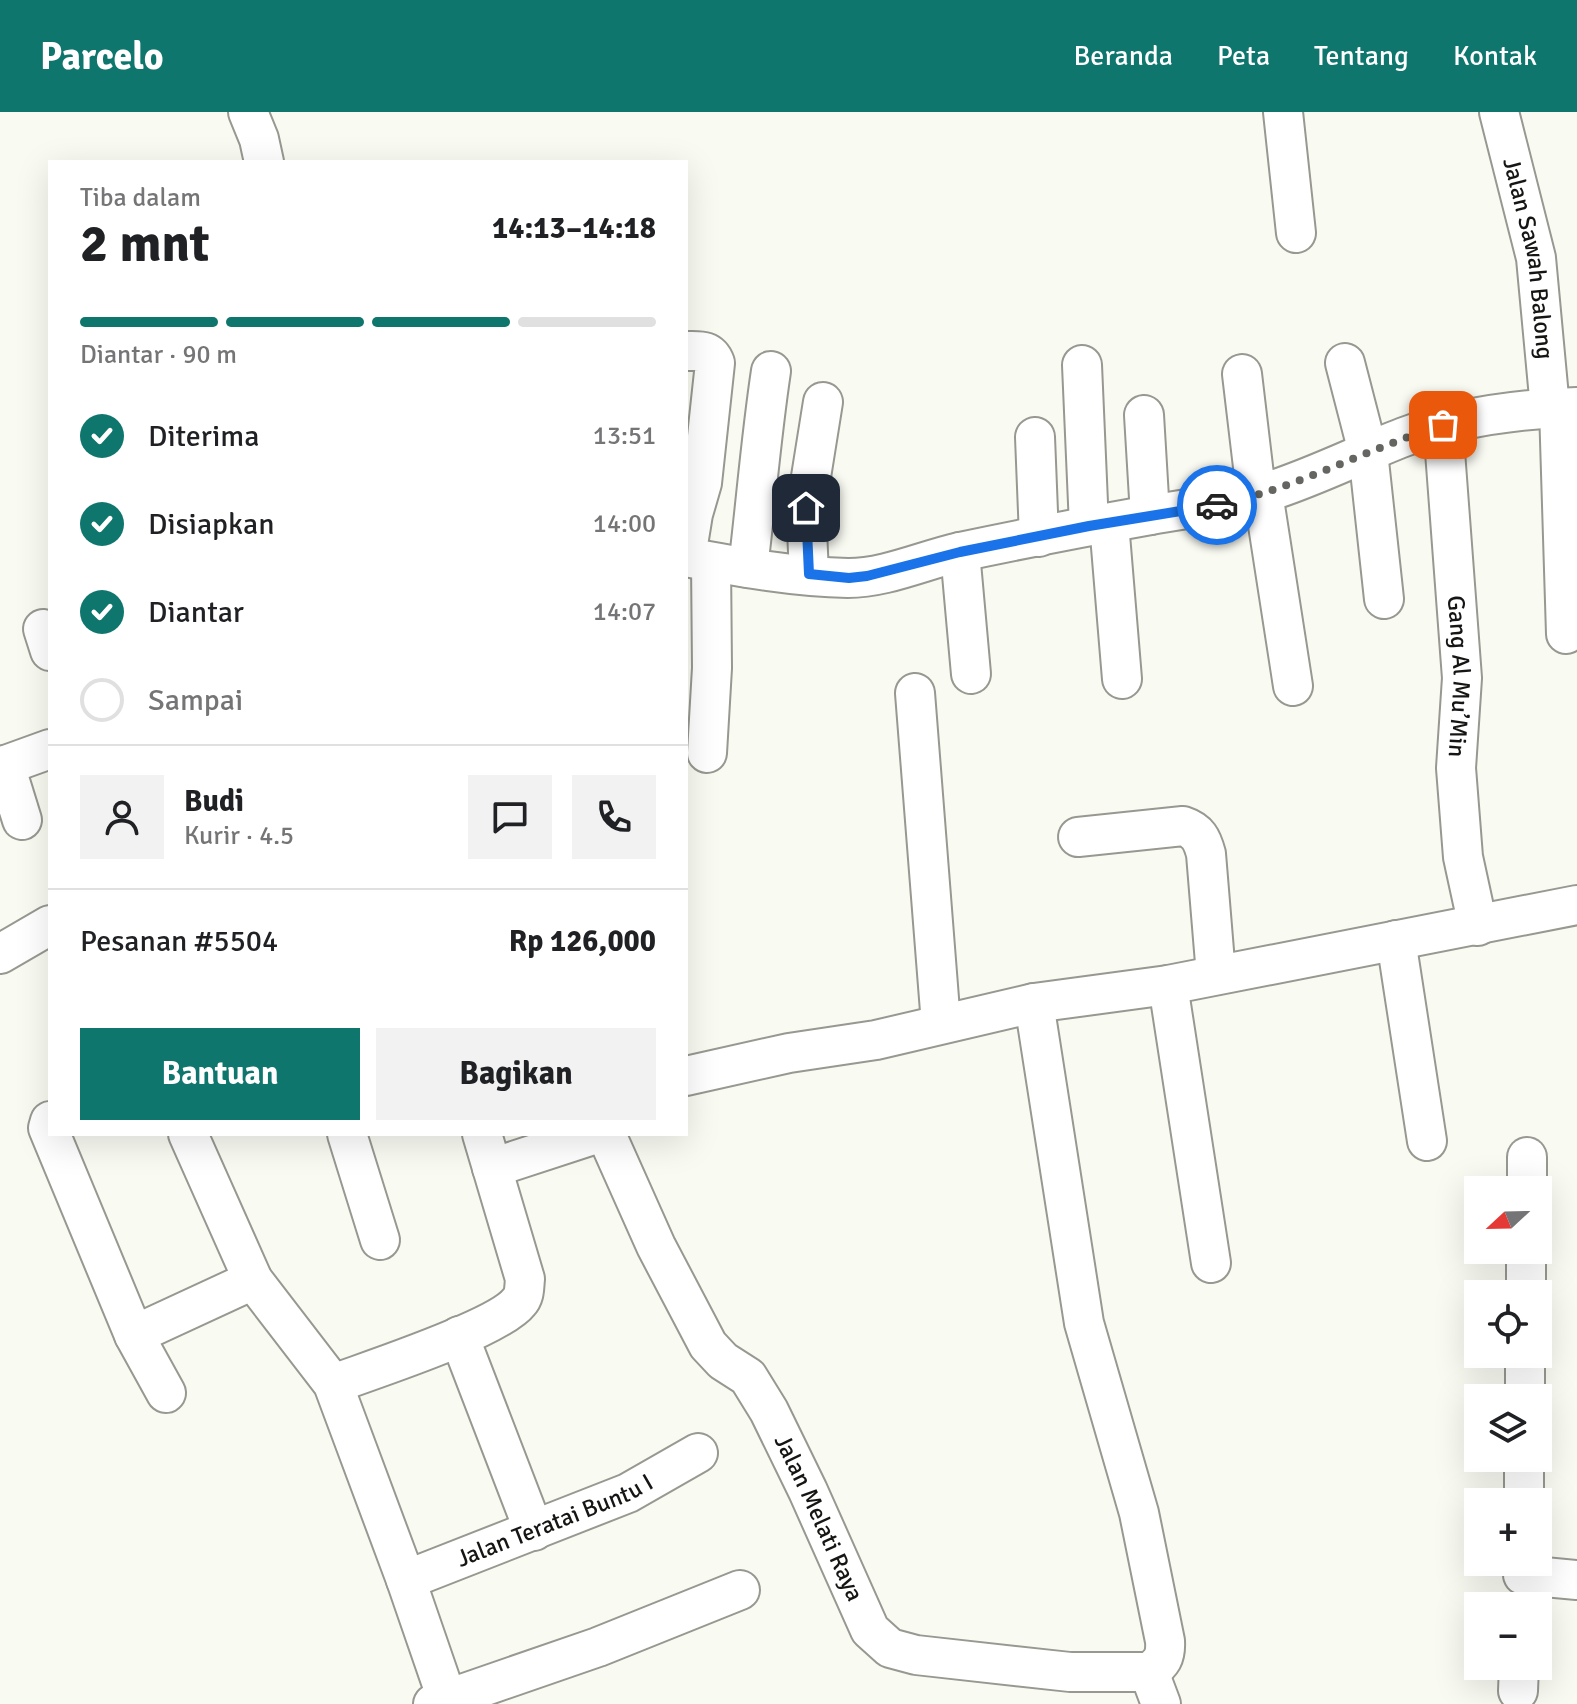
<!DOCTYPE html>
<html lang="id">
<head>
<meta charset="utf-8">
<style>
	:root { --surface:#fff; --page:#f2f2f2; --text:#202124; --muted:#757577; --line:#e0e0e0; --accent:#0f766e }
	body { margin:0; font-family:Signika,sans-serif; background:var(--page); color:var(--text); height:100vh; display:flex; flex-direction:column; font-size:30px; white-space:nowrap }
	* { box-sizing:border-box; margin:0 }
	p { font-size:26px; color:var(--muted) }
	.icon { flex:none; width:44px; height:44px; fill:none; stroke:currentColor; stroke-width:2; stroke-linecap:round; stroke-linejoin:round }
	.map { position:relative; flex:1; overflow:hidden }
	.side { position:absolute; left:48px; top:48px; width:640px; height:976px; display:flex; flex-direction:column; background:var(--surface); border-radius:0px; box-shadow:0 8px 32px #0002 }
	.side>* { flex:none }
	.needle { width:52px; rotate:248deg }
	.controls { position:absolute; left:1464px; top:1064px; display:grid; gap:16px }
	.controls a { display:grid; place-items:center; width:88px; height:88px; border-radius:0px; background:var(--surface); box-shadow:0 8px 32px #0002; font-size:40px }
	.pin { position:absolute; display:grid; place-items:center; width:68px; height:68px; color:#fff; margin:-34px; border-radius:16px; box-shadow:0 4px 12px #0006 }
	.courier { position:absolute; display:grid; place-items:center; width:80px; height:80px; margin:-40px; border:6px solid #1a73e8; border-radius:50%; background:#fff; color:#222; box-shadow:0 2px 10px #0007 }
	.summary em { font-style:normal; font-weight:800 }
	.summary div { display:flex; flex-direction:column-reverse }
	.summary { display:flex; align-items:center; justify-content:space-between; height:136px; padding:0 32px }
	h1 { font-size:52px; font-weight:800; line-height:60px }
	.bar { display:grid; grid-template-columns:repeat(4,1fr); gap:12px 8px; align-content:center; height:96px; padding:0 32px }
	.bar i { height:10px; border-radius:6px; background:var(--line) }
	.bar .active { background:var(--accent) }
	.bar p { grid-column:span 4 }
	.line { display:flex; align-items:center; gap:20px; padding:0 32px; border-top:2px solid var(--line) }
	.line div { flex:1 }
	.round { display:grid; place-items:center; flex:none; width:84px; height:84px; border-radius:0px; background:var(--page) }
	ol { padding:0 32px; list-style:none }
	li { display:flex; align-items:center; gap:24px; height:88px }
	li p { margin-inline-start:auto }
	li .icon { padding:8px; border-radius:50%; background:var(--accent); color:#fff; stroke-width:4 }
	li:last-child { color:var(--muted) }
	li i { width:44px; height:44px; border:4px solid var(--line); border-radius:50% }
	.primary-button { display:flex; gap:16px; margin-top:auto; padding:16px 32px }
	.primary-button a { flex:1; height:92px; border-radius:0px; background:var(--accent); color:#fff; font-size:32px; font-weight:800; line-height:92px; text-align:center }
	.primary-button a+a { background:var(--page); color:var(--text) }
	header { display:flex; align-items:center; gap:48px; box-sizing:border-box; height:112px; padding:0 40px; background:var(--accent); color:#fff }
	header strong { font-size:38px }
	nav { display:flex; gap:44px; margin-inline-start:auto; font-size:28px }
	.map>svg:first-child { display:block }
</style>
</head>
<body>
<header>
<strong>Parcelo</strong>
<nav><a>Beranda</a><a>Peta</a><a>Tentang</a><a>Kontak</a></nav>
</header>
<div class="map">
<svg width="1577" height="1592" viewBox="0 0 1577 1592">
	<rect width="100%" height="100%" fill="#f9faf2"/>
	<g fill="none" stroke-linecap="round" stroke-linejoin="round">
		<g stroke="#989891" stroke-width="42">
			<g id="minor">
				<path d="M248,0L259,27L264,50"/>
				<path d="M1283,0L1296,121"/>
				<path id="s1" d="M1499,0L1536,146L1550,296"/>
				<path d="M686,239C699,239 710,237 715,251L702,371L693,402L686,445"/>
				<path d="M1345,251L1368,340L1384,487"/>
				<path d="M1082,253L1089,414"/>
				<path d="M1242,262L1254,363L1263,381L1293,574"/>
				<path d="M1559,296L1566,522"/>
				<path d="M1144,303L1150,403"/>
				<path id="s2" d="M1443,313L1462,566L1456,656L1463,745L1478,814"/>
				<path d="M1035,325L1039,425"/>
				<path d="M1109,411L1122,567"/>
				<path d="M960,440L971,562"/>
				<path d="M686,445C739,455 795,465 848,466C886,466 924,448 960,440C1022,427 1083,415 1145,404C1185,397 1225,392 1264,381C1313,366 1357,343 1404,325C1458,305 1520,297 1577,295"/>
				<path d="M748,456C756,390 761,325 771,259"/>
				<path d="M809,462L806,396L823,290"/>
				<path d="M43,517L50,539"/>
				<path d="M915,581L941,912"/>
				<path d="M707,641L712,556L711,450"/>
				<path d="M5,653L22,708"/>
				<path d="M0,655L50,637"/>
				<path d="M1078,725L1183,714C1198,719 1202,727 1206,742L1216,863"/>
				<path d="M1396,828L1427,1029"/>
				<path d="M0,842L50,813"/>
				<path d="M1168,873L1211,1151"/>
				<path d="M1034,891L1084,1211L1139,1401L1165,1529C1166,1545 1162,1551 1149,1560"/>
				<path d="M686,964L789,941L876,928L1034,891L1168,873L1577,793"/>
				<path d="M50,1009L48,1016L134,1223L166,1281"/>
				<path d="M188,1022L253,1168L333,1272L406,1468L447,1587"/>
				<path d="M347,1022L380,1128"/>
				<path id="s3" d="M606,1022L656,1134L708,1233L723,1249L748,1265L769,1299L808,1379L870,1518L890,1536L916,1543L1070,1560H1149"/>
				<path d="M492,1056L596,1022"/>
				<path d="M1527,1078V1045"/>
				<path d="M1526,1182V1138"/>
				<path d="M134,1223L253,1168"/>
				<path d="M459,1224L534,1419"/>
				<path d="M333,1272C371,1258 498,1217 519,1190C525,1184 524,1175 525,1167L482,1022"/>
				<path d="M1525,1286V1242"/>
				<path d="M1524,1390V1346"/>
				<path d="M1523,1463L1577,1468"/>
				<path id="s4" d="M406,1468L628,1381L698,1341"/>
				<path d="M1149,1560L1161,1592"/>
				<path d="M1518,1579L1519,1554"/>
				<path d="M433,1592L598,1535L740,1478"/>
			</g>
		</g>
		<use href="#minor" stroke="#fff" stroke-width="38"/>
	</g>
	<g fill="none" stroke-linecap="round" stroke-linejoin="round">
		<path stroke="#656561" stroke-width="8" stroke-dasharray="0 14.4" d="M1217,393C1296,377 1366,337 1443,313"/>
		<path stroke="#1a73e8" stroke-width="10" d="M806,396L809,462L849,466L867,464L960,440L1089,414L1217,393"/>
	</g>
	<g text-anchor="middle" stroke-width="7" stroke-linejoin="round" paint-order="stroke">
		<g font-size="24" fill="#151513" stroke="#fffffe">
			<text dy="8" stroke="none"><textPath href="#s1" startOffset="150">Jalan Sawah Balong</textPath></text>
			<text dy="8" stroke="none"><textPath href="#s2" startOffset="252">Gang Al Mu’Min</textPath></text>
			<text dy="8" stroke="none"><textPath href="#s3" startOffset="444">Jalan Melati Raya</textPath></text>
			<text dy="8" stroke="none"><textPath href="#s4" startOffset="160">Jalan Teratai Buntu I</textPath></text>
		</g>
	</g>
</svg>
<div class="controls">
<a><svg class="needle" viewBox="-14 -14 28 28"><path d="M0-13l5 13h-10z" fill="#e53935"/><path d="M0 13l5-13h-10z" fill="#757577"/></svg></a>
<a><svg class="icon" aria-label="locate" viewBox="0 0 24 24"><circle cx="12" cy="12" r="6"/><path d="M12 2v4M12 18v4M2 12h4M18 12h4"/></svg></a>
<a><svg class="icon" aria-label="layers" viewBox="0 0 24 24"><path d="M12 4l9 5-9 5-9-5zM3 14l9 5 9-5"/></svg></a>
<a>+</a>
<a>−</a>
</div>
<div class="pin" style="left:1443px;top:313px;background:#ea580c"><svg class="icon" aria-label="bag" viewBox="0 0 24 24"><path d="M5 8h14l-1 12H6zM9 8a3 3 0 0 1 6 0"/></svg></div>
<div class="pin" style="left:806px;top:396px;background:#1f2937"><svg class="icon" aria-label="home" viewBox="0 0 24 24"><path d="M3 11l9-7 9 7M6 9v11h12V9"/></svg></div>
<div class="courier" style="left:1217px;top:393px"><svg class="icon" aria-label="car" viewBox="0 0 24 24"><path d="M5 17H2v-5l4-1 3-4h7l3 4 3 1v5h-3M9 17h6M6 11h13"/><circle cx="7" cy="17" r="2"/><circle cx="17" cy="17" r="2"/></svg></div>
<section class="side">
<div class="summary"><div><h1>2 mnt</h1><p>Tiba dalam</p></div><em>14:13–14:18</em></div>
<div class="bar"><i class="active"></i><i class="active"></i><i class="active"></i><i></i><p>Diantar · 90 m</p></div>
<ol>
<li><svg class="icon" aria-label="check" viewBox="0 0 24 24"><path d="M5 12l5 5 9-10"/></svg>Diterima<p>13:51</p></li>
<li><svg class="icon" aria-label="check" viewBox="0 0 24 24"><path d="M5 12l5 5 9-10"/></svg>Disiapkan<p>14:00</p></li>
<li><svg class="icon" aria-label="check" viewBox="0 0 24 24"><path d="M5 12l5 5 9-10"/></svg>Diantar<p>14:07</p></li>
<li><i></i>Sampai</li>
</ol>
<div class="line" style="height:144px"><a class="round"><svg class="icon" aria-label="person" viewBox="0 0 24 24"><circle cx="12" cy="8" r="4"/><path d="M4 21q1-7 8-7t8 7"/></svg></a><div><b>Budi</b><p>Kurir · 4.5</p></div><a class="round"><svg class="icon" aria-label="chat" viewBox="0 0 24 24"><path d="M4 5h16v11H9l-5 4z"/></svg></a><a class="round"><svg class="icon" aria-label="phone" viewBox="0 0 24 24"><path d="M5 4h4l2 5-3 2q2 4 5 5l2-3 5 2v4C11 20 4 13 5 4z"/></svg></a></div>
<div class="line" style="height:104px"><div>Pesanan #5504</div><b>Rp 126,000</b></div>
<div class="primary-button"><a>Bantuan</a><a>Bagikan</a></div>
</section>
</div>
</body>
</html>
